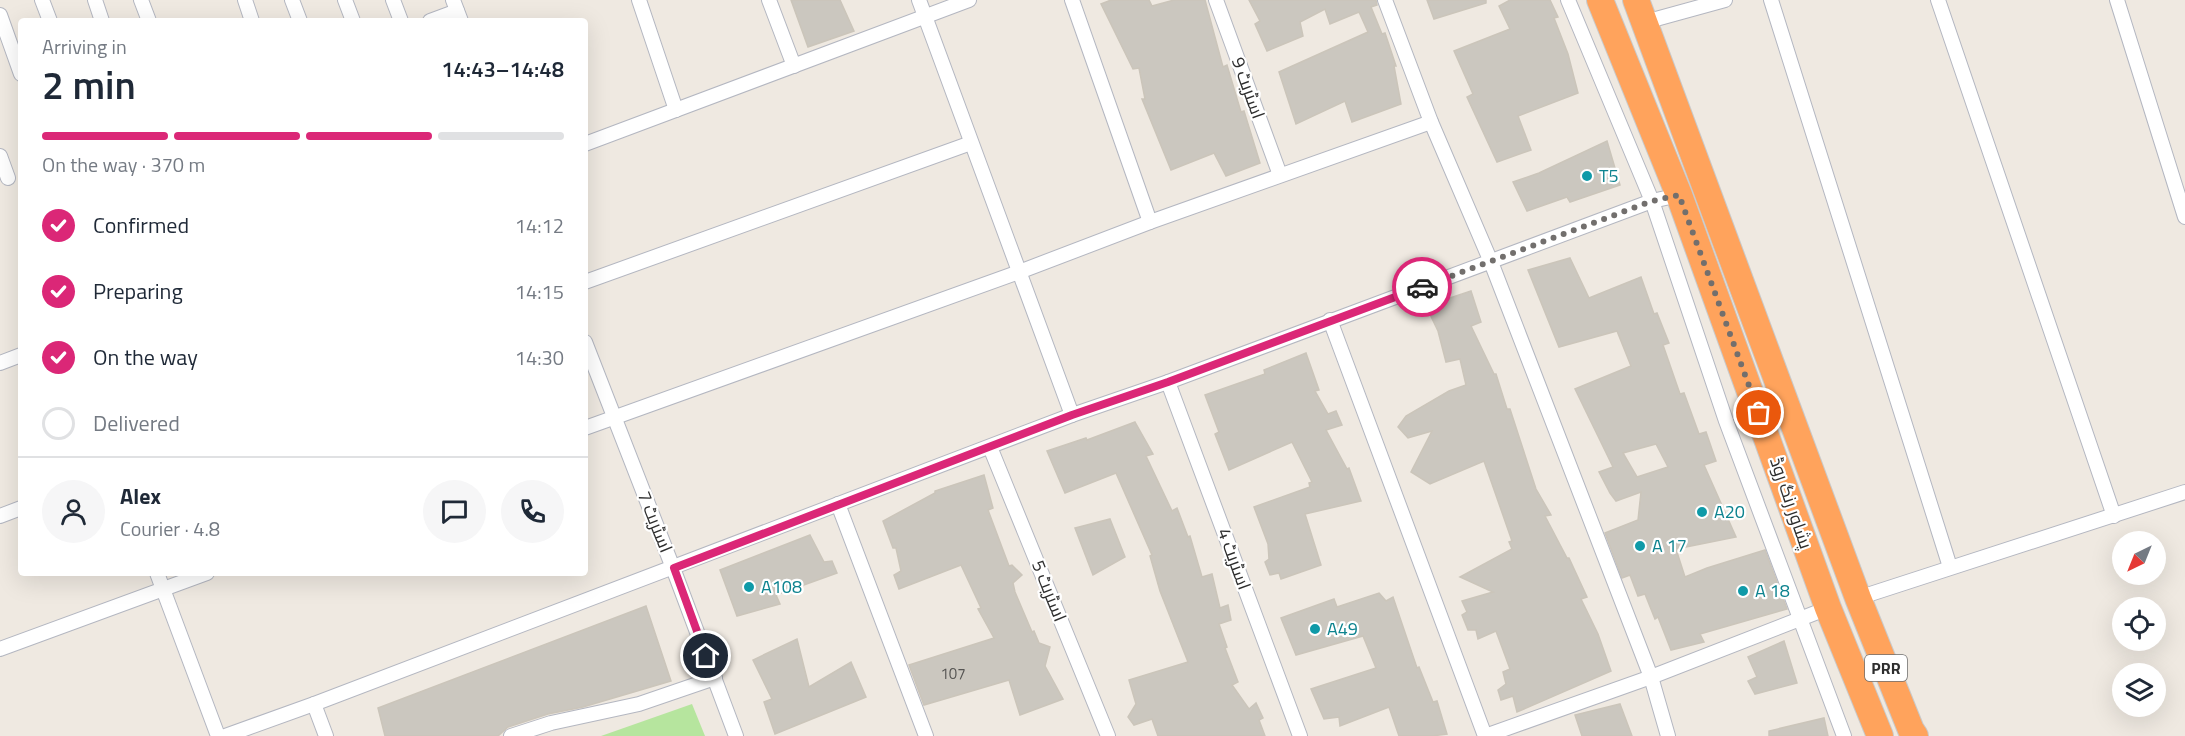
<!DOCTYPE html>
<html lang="en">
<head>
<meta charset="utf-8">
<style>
	:root { --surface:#fff; --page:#f6f6f7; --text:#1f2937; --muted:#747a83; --line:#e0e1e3; --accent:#db2777 }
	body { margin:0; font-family:"Titillium Web",Cairo,sans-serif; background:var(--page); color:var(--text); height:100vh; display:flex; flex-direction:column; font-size:22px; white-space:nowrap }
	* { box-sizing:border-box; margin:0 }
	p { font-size:20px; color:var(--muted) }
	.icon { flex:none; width:33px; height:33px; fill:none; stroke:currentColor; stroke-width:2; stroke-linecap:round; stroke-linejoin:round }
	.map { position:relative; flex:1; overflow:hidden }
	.panel { position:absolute; left:18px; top:18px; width:570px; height:558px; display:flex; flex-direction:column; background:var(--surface); border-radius:6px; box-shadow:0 6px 24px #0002 }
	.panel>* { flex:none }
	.needle { width:39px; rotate:223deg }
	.buttons { position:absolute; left:2112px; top:531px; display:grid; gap:12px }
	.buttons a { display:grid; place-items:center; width:54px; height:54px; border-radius:50%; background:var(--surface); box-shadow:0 6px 24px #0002; font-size:30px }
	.pin { position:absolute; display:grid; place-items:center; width:51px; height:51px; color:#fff; margin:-26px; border:3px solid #fff; border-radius:50%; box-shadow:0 2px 6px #0007 }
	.courier { position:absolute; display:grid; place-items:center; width:60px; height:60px; margin:-30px; border:4px solid #db2777; border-radius:50%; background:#fff; color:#222; box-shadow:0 2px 8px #0007 }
	.overview em { font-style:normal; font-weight:600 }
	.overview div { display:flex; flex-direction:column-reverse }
	.overview { display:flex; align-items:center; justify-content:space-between; height:102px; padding:0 24px }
	h1 { font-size:39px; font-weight:600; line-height:45px }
	.bar { display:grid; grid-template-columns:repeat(4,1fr); gap:9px 6px; align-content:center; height:72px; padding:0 24px }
	.bar i { height:8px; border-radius:4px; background:var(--line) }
	.bar .on { background:var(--accent) }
	.bar p { grid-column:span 4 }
	.line { display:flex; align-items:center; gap:15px; padding:0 24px; border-top:2px solid var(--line) }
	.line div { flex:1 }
	.round { display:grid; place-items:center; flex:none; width:63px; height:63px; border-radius:32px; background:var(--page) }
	ol { padding:0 24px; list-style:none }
	li { display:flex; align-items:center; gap:18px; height:66px }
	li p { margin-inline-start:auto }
	li .icon { padding:6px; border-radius:50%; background:var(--accent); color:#fff; stroke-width:4 }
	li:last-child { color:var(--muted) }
	li i { width:33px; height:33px; border:3px solid var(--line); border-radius:50% }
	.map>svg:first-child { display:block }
</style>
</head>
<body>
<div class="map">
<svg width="2185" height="736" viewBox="0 0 2185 736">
	<rect width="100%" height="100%" fill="#efe9e1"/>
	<path fill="#b6e59e" d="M692,704L705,736H601Z"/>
	<g fill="#cbc7bf" stroke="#cbc5ba" stroke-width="1.5" fill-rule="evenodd">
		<path d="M791,0H840L854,31L808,47Z"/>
		<path d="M1111,0H1149L1152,6L1174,0H1205L1223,67L1227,65L1241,112L1244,111L1260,163L1226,176L1214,153L1171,170L1142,99H1145L1139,68L1133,69L1101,4Z"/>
		<path d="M1249,0H1376L1377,5L1371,7L1382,34L1385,33L1396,66H1394L1401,104L1352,122L1345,101L1296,124L1279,72L1368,32L1359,12L1330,24L1325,9L1300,22L1303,36L1267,51L1255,24L1260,21Z"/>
		<path d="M1427,0H1486V3L1434,19Z"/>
		<path d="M1510,0H1550L1558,17L1554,18L1568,54L1578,93L1518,116L1531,150L1497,162L1467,97L1473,94L1454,51L1510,29L1499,6Z"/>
		<path d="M1607,141L1620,185L1570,202L1567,197L1527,211L1513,182L1539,173Z"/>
		<path d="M1570,258L1589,298L1641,277L1654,314L1657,313L1669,343L1663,345L1680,394L1684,393L1699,434L1706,432L1716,461L1704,465L1736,537L1676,549L1685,577L1707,568L1765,550L1787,609L1700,634L1704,642L1671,650L1658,617L1655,619L1645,594L1638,596L1630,575L1622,578L1605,533L1638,520L1641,492L1616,501L1610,493L1599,472L1613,467L1575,389L1631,366L1617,331L1559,347L1528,270ZM1656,444L1668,467L1637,477L1623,453Z"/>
		<path d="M1471,291L1481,322L1471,326L1494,374H1496L1507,409H1510L1536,489L1551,515L1545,516L1567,558H1569L1587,597L1581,599L1598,634L1611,671L1517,712L1513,696L1501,700L1498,690L1506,684L1503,672L1510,669L1496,631L1478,639L1476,630H1468L1462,615L1467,612L1462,601L1493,592L1460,577L1512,549L1509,542L1512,541L1484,461L1430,484L1411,472L1432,431L1408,438L1398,427L1406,416L1449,391L1466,385L1460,359L1446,362L1438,331L1426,306Z"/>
		<path d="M1306,353L1319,390L1315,391L1328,414L1336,411L1342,425L1326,430L1347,469L1349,468L1361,501L1305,514L1321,565L1281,579L1279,573L1270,575L1265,562L1269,559L1268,544L1254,507L1310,487L1309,483L1312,482L1292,442L1229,470L1215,434L1219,432L1205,395L1265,374L1264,370Z"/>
		<path d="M1135,422L1153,454L1146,456L1172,511L1177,508L1188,537L1190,536L1202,577L1212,574L1220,608L1228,605L1231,620L1219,624L1227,647L1225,648L1238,682L1232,685L1249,709L1256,703L1263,718L1259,720L1265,736H1158L1152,719L1134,725L1128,717L1136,704L1129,680L1188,662L1160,591L1150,556L1152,555L1116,473L1065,493L1047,451L1086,438L1087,440Z"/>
		<path d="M984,475L993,508L988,510L1009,566L1012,565L1022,575L1013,583L1015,592L1032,632L1034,631L1039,643L1050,647L1045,666L1063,699L1020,715L1009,680L924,705L909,665L994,638L978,609L981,608L961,565L899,589L894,575L901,571L896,548H893L883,521L935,493V491Z"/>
		<path d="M1110,519L1125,557L1093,575L1075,528Z"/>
		<path d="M810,535L824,562L832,561L837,573L776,595L780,604L737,616L720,570Z"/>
		<path d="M1379,593L1386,601L1393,597L1417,668L1419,667L1433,702L1437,701L1447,734L1432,736H1399L1389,707L1340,726L1339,717L1324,719L1311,689L1376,668L1363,636L1296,655L1281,618L1334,599L1337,607Z"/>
		<path d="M646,606L671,681L583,707L548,714L508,727L498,736H385L378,708Z"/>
		<path d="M797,639L809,687L851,662L866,697L775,734L764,702L772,699L753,660Z"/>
		<path d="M1784,641L1797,683L1755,694L1748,681L1757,677L1748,657Z"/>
		<path d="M1620,704L1632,736H1582L1575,715Z"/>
		<path d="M1824,718L1828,736H1769V731Z"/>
	</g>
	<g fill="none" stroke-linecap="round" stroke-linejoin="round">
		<g stroke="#b4b7c1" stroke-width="16">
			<g id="street">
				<path d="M42,0L50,21"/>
				<path d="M95,0L102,21"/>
				<path d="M141,0L149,21"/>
				<path d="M245,0L252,21"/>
				<path d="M292,0L300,21"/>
				<path d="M345,0L353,21"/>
				<path d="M393,0L401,21"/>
				<path d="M453,0L461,21"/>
				<path d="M639,0L676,110"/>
				<path d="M769,0L794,66"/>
				<path d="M919,0L1072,415"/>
				<path d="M1072,0L1150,222"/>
				<path d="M1216,0L1280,175"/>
				<path d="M1385,0L1431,122L1491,262L1651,677L1668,736"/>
				<path d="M1568,0L1652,201L1726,421L1844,736"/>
				<path d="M1771,0L1950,567"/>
				<path d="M1938,0L2114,516"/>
				<path d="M2117,0L2185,217"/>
				<path d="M0,15L21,74"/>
				<path d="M430,21L457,11"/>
				<path d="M1645,22L1725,0"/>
				<path d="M585,144L969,0"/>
				<path d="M0,156L8,178"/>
				<path d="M585,282L971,143"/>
				<path d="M1330,320L1485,736"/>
				<path d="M585,342L673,568L736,736"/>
				<path d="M0,363L21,355"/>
				<path d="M1168,382L1300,736"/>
				<path d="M585,428L1019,272L1150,222L1431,122"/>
				<path d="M990,447L1108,736"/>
				<path d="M838,504L926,736"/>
				<path d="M0,516L21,508"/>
				<path d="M157,573L218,736"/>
				<path d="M1858,598L2185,492"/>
				<path d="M0,649L207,573"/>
				<path d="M314,704L326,736"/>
				<path d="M225,736L314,704L1072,415L1168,382L1652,201L1679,195"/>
				<path d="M511,736L551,723L639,704L715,678"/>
				<path d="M1485,736L1651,677L1828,608"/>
			</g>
		</g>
		<g stroke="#c9c9c9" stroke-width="28">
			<g id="highway">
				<path d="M1600,0L1679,195L1828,608L1880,736"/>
				<path d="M1636,0L1858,598L1911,730L1915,736"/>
			</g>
		</g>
		<use href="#street" stroke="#fff" stroke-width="14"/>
		<use href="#highway" stroke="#ffa35c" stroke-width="26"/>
	</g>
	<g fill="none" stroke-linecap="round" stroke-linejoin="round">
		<path stroke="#726f6d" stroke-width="6" stroke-dasharray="0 10.8" d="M1422,287L1652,201L1679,195L1759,413"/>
		<path stroke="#db2777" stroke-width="8" d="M706,656L674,568L1072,415L1168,382L1422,287"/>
	</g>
	<g fill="#0f9aa8" stroke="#fff" stroke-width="2">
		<circle cx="1587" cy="176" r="6"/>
		<circle cx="1702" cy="512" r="6"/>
		<circle cx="1640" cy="546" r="6"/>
		<circle cx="749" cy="587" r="6"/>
		<circle cx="1743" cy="591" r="6"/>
		<circle cx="1315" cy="629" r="6"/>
	</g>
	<g text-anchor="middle" stroke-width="4.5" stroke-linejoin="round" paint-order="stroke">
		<g font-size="15" fill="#555452">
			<text x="953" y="679">107</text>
		</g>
		<rect fill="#fff" stroke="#6d6d6d" stroke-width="1.5" x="1865" y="655" width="42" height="26" rx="4.5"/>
		<g font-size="16" font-weight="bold" fill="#2e2e2e">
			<text x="1886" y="674">PRR</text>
		</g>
		<g font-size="18" fill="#2e2e2e" stroke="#fff">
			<text transform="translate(1248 88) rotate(70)" y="6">اسٹریٹ 9</text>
			<text transform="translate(1791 503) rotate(71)" y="6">پشاور رنگ روڈ</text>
			<text transform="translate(655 522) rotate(68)" y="6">اسٹریٹ 7</text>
			<text transform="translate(1234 559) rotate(70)" y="6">اسٹریٹ 4</text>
			<text transform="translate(1049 591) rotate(68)" y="6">اسٹریٹ 5</text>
		</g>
		<g font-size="18" fill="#0d838f" stroke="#fff" text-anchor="start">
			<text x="1599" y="182">T5</text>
			<text x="1714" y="518">A20</text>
			<text x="1652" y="552">A 17</text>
			<text x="761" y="593">A108</text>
			<text x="1755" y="597">A 18</text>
			<text x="1327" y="635">A49</text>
		</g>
	</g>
</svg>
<div class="buttons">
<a><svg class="needle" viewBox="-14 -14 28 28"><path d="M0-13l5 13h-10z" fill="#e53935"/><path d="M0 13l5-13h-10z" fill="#747a83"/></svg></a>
<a><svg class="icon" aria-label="locate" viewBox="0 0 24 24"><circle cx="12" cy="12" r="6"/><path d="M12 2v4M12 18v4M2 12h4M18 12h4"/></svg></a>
<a><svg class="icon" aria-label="layers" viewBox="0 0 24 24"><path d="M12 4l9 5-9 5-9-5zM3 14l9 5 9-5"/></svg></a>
</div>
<div class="pin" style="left:1759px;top:413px;background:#ea580c"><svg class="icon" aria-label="bag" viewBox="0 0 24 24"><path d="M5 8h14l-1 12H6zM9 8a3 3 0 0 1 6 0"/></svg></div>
<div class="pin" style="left:706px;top:656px;background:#1f2937"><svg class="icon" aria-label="home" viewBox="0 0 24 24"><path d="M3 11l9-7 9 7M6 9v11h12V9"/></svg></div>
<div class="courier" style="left:1422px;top:287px"><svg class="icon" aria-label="car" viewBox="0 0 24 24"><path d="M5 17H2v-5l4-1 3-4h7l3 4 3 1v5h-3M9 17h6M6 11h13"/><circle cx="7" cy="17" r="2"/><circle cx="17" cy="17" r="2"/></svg></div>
<section class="panel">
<div class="overview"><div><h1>2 min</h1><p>Arriving in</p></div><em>14:43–14:48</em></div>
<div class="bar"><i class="on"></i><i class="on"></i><i class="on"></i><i></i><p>On the way · 370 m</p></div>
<ol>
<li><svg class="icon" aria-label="check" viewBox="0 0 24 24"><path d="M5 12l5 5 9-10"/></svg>Confirmed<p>14:12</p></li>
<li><svg class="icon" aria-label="check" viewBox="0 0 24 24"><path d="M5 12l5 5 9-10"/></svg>Preparing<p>14:15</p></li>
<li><svg class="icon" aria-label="check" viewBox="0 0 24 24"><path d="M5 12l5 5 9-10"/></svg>On the way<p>14:30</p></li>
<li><i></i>Delivered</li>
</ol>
<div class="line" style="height:108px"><a class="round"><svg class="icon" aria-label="person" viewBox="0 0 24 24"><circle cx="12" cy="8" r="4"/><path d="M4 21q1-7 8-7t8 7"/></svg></a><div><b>Alex</b><p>Courier · 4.8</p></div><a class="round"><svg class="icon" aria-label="chat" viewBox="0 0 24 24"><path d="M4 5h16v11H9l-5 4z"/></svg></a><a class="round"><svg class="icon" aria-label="phone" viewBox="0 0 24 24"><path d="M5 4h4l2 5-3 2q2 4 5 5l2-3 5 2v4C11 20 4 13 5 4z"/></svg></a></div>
</section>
</div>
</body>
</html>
